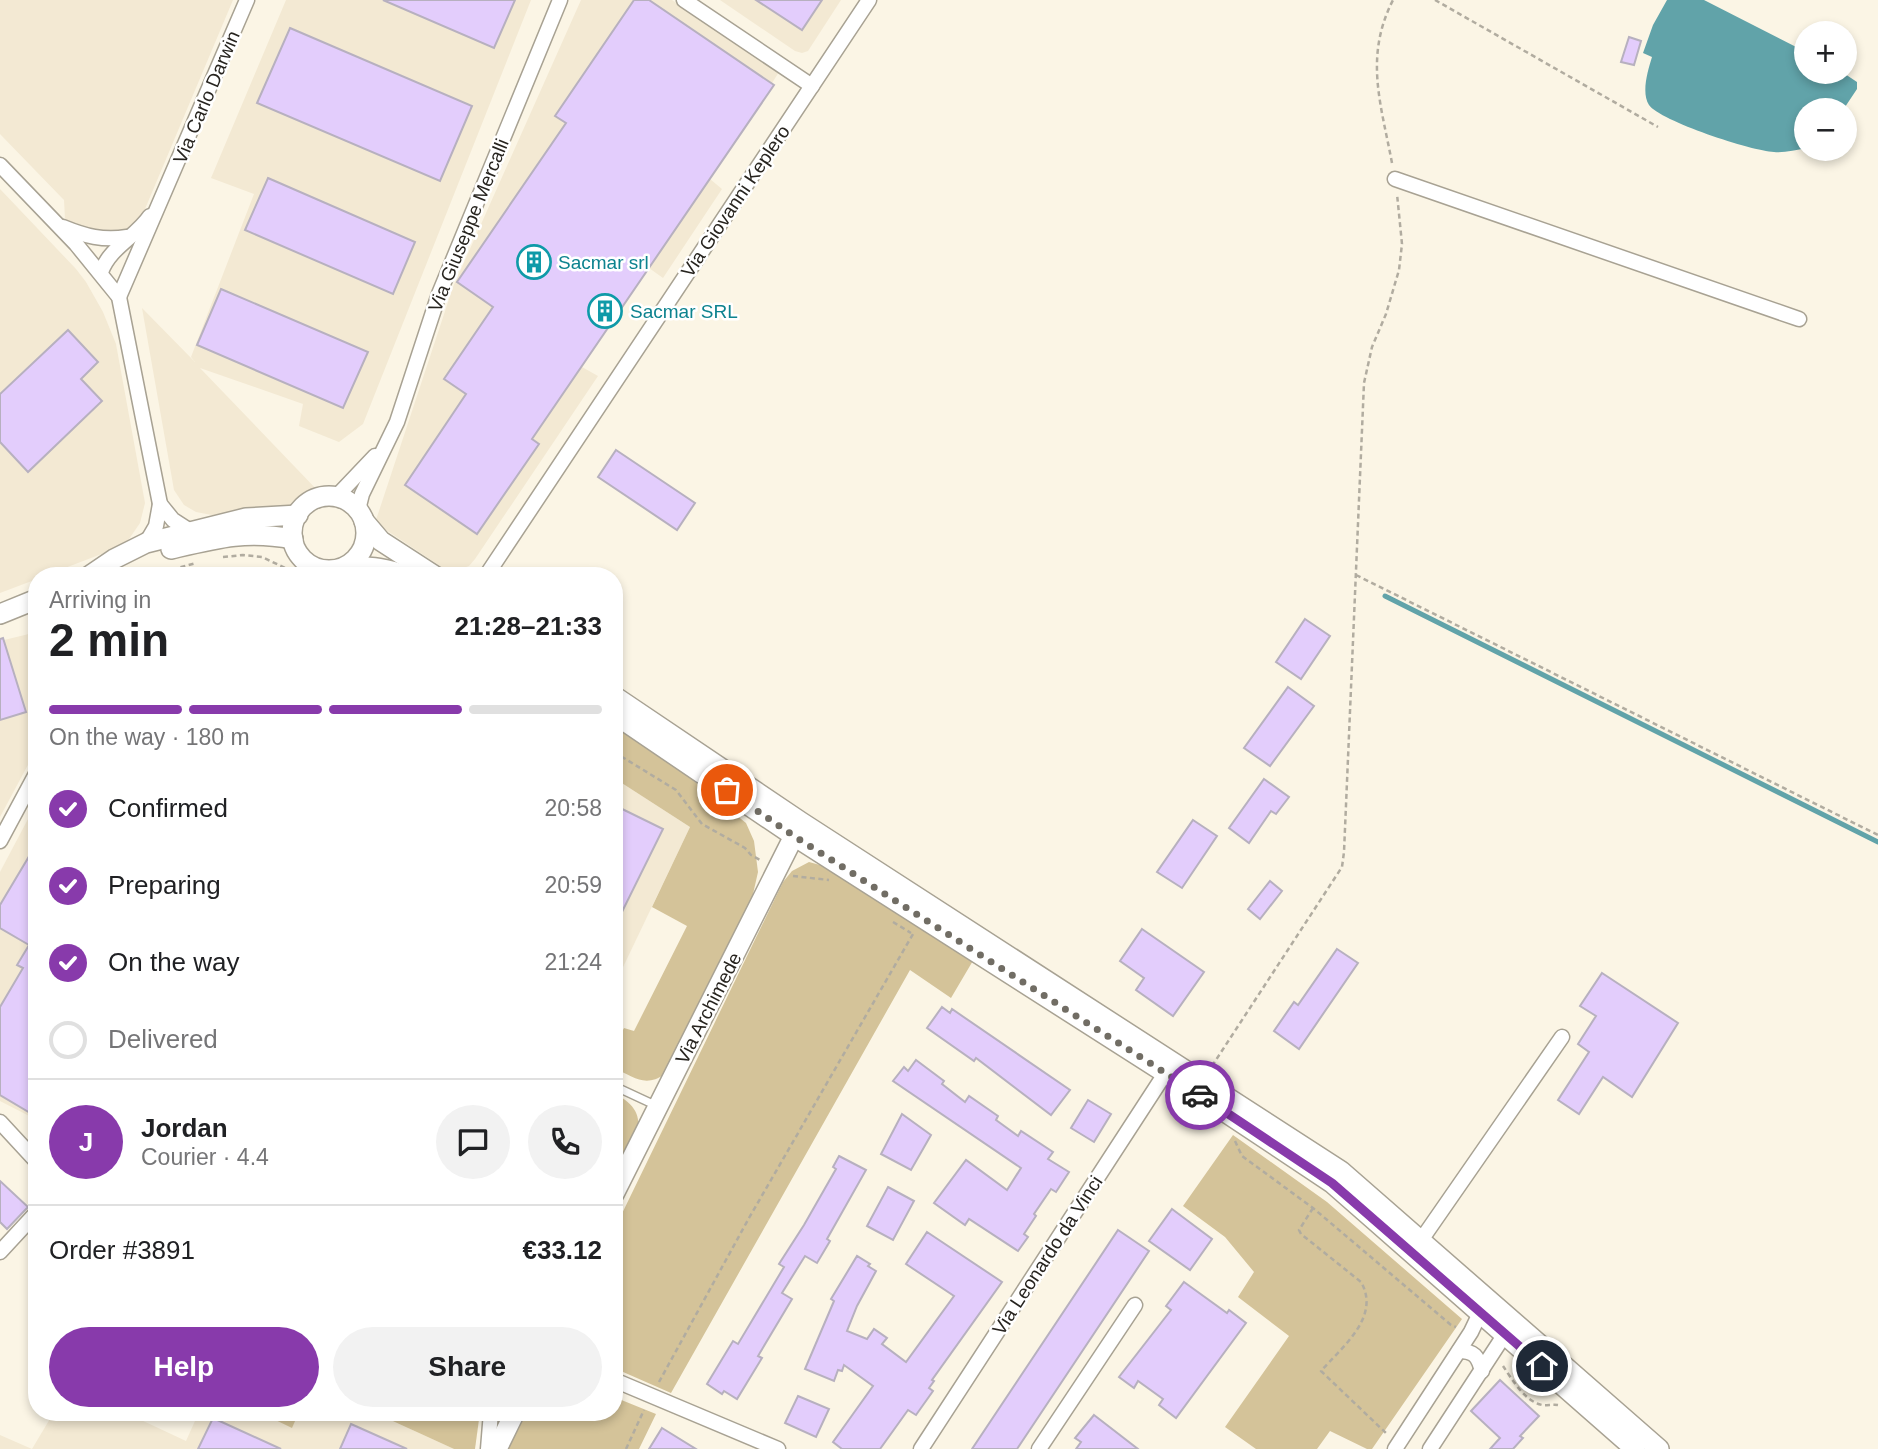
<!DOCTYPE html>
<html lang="en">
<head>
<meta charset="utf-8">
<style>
	:root { --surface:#fff; --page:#f2f2f2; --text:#202124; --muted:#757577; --line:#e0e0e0; --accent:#883aab }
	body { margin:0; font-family:Arial,sans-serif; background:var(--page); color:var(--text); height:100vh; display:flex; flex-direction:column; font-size:26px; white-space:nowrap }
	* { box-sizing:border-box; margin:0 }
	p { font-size:23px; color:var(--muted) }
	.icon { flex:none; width:38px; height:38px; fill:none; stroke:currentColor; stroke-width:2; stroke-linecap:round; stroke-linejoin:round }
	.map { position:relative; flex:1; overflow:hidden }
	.sheet { position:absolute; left:28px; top:567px; width:595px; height:854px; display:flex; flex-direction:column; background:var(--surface); border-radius:28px; box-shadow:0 4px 10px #0003 }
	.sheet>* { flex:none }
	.buttons { position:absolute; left:1794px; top:21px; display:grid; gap:14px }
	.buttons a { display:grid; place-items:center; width:63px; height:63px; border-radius:50%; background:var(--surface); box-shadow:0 4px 10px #0003; font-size:35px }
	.pin { position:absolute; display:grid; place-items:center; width:60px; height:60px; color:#fff; margin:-30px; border:4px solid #fff; border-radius:50%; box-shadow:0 2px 7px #0007 }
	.courier { position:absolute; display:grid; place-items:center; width:70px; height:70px; margin:-35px; border:5px solid #883aab; border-radius:50%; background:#fff; color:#222; box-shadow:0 2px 9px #0007 }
	.headline em { font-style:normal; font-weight:700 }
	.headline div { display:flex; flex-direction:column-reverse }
	.headline { display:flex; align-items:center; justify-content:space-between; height:119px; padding:0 21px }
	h1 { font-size:46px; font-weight:700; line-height:52px }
	.bar { display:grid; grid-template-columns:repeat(4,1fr); gap:10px 7px; align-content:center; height:84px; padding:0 21px }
	.bar i { height:9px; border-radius:5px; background:var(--line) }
	.bar .active { background:var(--accent) }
	.bar p { grid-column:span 4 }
	.line { display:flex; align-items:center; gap:18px; padding:0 21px; border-top:2px solid var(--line) }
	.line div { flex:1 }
	.round { display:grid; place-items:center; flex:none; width:74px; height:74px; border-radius:37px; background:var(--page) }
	ol { padding:0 21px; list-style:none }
	li { display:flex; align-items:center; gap:21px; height:77px }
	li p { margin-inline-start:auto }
	li .icon { padding:7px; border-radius:50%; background:var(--accent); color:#fff; stroke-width:4 }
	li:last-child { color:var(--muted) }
	li i { width:38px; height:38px; border:4px solid var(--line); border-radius:50% }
	.action { display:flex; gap:14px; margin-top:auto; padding:14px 21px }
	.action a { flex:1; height:80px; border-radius:42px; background:var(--accent); color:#fff; font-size:28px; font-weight:700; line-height:80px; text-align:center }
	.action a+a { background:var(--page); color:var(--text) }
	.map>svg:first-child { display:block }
</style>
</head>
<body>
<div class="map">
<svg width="1878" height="1449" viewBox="0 0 1878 1449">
	<rect width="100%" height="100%" fill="#fbf5e5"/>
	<g fill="#f3e9d3">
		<path d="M0,0H233L145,209L140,219L131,228L118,235L71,226L65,219L64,200L0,134Z"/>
		<path d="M286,0H531L363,424L339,442L299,426L303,404L200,368L319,492L293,508L212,515L196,512L184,505L174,490L142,308L195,362L191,357L254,194L211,178Z"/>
		<path d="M581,0H672L779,72L772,83L774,85L710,179L722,189L663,278L649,268L582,367L598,376L475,559L469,566L458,570H446L377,524L376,520L453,287Z"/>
		<path d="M720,0H841L808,51L802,53L795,51Z"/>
		<path d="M0,189L76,269L86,282L103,312L116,344L145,503L140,523L129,539L112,550L44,576H37V579L0,593Z"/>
		<path d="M37,632V748L0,817V641Z"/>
		<path d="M614,778L690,827L614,986Z"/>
		<path d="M37,802V1120L0,1101V872Z"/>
		<path d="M54,1412H124L186,1441L199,1412H259L292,1427L299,1412H373L454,1449H0V1435L32,1449Z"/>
	</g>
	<g fill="#d4c399">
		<path d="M614,721L663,756L746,823L754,841L758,872L751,903L665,1074C645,1088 634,1077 614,1068V1047L624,1028L634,1031L687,926L652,907L690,827L614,778Z"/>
		<path d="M809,862L831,868L974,959L951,998L910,970L671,1393L614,1368V1230L783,882L792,871Z"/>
		<path d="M614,1093C659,1116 631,1145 614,1178Z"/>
		<path d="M1233,1135L1327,1202L1462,1319L1372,1449H1367L1330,1431L1317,1449H1256L1225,1427L1289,1336L1238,1297L1254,1272L1225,1237L1183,1206Z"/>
		<path d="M614,1397L656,1414L639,1449H505L523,1412H614Z"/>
		<path d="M259,1412H299L292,1428Z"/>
		<path d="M373,1412H480L475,1449H454Z"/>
	</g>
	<path fill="#61a3a9" d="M1667,0H1704L1806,52V72H1842L1857,82V89L1843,110H1806V148C1796,150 1784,153 1774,152C1752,151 1660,121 1649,105C1641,93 1648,70 1652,57L1643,53L1653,25Z"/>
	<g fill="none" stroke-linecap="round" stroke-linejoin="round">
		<path stroke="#61a3a9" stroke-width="5" d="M1385,596L1878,842"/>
	</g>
	<g fill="#e3cdfc" stroke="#b7b0bf" stroke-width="2">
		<path d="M383,0H515L494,48Z"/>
		<path d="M634,0H649L774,85L532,439L539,444L477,534L405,485L466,394L444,379L493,307L457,282L566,123L555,116Z"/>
		<path d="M756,0H822L802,30Z"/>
		<path d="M290,28L472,106L440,181L257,103Z"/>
		<path d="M1629,37L1641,41L1634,65L1621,62Z"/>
		<path d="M268,178L415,242L393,294L245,230Z"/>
		<path d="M221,289L368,352L343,408L197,345Z"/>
		<path d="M68,330L98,362L81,379L102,401L28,472L0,442V394Z"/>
		<path d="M616,450L695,503L677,530L598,477Z"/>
		<path d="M1305,619L1330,636L1301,679L1276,662Z"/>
		<path d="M3,638L26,712L0,720V639Z"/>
		<path d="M1288,687L1314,706L1270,766L1244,748Z"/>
		<path d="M1264,779L1289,797L1276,814L1271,811L1249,843L1229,828Z"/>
		<path d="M614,805L663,829L614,928Z"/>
		<path d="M1193,820L1217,836L1182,888L1157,872Z"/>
		<path d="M37,843V1117L0,1095V1007L23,968L17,965L29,945L0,928V905Z"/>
		<path d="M1270,881L1282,891L1260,919L1248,909Z"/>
		<path d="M1142,929L1204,972L1173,1016L1136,990L1144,978L1120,961Z"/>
		<path d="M1337,949L1358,963L1299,1049L1274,1031L1294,1002L1298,1005Z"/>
		<path d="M1602,973L1678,1023L1632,1097L1603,1077L1579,1114L1558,1100L1589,1052L1578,1044L1596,1016L1580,1006Z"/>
		<path d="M942,1007L950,1013L952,1009L1070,1090L1051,1115L976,1058L974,1061L927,1028Z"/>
		<path d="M916,1060L944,1081L942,1084L965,1102L969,1096L998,1116L996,1120L1018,1136L1021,1131L1053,1152L1048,1159L1069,1172L1056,1192L1051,1189L1034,1214L1036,1216L1024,1234L1028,1237L1018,1251L969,1219L965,1225L934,1203L966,1160L1007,1190L1021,1168L893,1081L904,1067L908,1071Z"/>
		<path d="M1088,1100L1111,1114L1094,1142L1071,1128Z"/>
		<path d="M902,1114L931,1135L911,1170L881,1154Z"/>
		<path d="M839,1156L866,1170L827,1239L830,1241L817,1263L805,1256L782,1293L792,1299L758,1356L762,1358L737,1399L724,1391L722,1394L707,1384L733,1341L738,1344L784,1267L779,1264L804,1225L836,1169L833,1167Z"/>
		<path d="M0,1181L28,1207L7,1229L0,1222Z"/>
		<path d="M888,1187L914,1201L893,1240L867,1226Z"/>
		<path d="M1172,1209L1212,1239L1190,1270L1149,1241Z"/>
		<path d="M1118,1230L1149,1251L1017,1449H972Z"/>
		<path d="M927,1232L1002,1282L932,1380L934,1381L929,1388L933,1391L916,1415L908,1410L880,1449H842L833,1442L873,1386L844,1365L842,1371L838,1370L834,1381L805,1369L834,1301L831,1299L857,1256L870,1264L868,1266L876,1271L857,1306L847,1331L867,1339L874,1329L887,1338L882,1344L906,1362L954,1296L906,1264Z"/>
		<path d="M1184,1282L1227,1313L1229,1310L1246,1323L1176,1418L1159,1405L1163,1399L1138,1381L1134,1388L1119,1377L1171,1310L1166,1306Z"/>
		<path d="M1500,1380L1539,1416L1520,1436L1523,1438L1513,1449H1490L1500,1438L1471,1411Z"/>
		<path d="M798,1396L829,1409L816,1437L785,1423Z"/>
		<path d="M1094,1415L1138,1449H1076L1081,1442L1075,1438Z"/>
		<path d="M213,1418L281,1449H198Z"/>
		<path d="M351,1424L407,1449H340Z"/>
		<path d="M662,1428L696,1449H649Z"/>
	</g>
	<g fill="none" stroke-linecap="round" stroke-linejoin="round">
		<g stroke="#a8a293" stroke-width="10">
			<path id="lane" d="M614,1086L657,1106"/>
		</g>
		<g stroke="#a8a293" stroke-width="17">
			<g id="street">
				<path d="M684,0L812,86"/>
				<path d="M0,165L76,244L119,297L160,504"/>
				<path d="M1395,179L1799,319"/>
				<path d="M63,227C85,236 103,241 127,237"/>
				<path d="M101,272C110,247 136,237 150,216"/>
				<path d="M119,297L247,0"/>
				<path d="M336,497L375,456"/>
				<path d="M358,510L362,494L397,422L439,294L560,0"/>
				<path d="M146,543L156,526L160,504L173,520L190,531"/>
				<path d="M486,576L869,0"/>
				<path d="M0,841L37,772"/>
				<path d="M0,1122L37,1162"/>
				<path d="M1417,1246L1562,1037"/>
				<path d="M0,1252L37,1212"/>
				<path d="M1459,1351C1474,1351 1478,1356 1482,1371"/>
				<path d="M614,1380L778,1449"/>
				<path d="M488,1449L491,1412"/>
				<path d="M921,1449L1170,1066"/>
				<path d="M1039,1449L1135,1305"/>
				<path d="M1395,1449L1471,1332L1481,1311"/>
				<path d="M1430,1449L1505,1334"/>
			</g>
		</g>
		<g stroke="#a8a293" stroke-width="22">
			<g id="secondary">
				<circle cx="329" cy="533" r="37"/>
				<path d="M364,521L381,541L435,576"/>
				<path d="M171,549C217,538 246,530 293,539"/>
				<path d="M347,566C366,567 387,567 404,576"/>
				<path d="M89,576L114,559L146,543L246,518L298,515"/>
				<path d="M0,614L37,599"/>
				<path d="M614,696L801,822L1341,1171L1659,1449"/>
				<path d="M614,714L794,836L1195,1092L1332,1183L1635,1449"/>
				<path d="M614,1194L799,826"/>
				<path d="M497,1449L515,1412"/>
			</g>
		</g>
		<g stroke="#b1aca0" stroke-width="2.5" stroke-dasharray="5 3.5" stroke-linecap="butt">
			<path d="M1435,0L1658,127"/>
			<path d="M1392,163C1381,104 1364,57 1393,0"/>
			<path d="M223,557L243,555L262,557L302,576"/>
			<path d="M1356,575L1878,835"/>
			<path d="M157,576L160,573L196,563"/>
			<path d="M614,752L676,790L702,824L745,848L751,855L762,861"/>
			<path d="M793,876L829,880"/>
			<path d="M893,922L911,933"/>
			<path d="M1212,1066L1342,867L1344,852L1364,383L1372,347L1386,314L1399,270L1402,244L1397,194"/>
			<path d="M1235,1141L1242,1156L1313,1208L1451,1325L1456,1327"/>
			<path d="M1313,1208L1299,1230L1301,1234L1361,1282C1381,1317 1342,1347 1321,1371L1388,1435"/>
			<path d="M1503,1366C1512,1379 1524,1401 1542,1405C1547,1406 1552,1404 1558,1405"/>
			<path d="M659,1382L749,1218L913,934"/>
			<path d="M626,1449L644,1410"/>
		</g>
		<use href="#lane" stroke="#fff" stroke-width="7"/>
		<use href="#street" stroke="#fff" stroke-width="14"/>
		<use href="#secondary" stroke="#fff" stroke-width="19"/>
	</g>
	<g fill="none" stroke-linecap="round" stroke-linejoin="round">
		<path stroke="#716d64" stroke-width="7" stroke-dasharray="0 12.6" d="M727,790L794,836L1200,1095"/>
		<path stroke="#883aab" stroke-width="9" d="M1200,1095L1332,1183L1542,1366"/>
	</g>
	<defs>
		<g id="building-ring" transform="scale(1.75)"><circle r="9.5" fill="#fff" stroke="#0f9aa8" stroke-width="1.5"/><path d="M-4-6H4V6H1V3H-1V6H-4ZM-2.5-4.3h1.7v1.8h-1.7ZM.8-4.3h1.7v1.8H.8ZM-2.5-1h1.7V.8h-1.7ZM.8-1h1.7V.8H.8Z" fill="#0f9aa8"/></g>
	</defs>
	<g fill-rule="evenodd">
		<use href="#building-ring" x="534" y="262"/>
		<use href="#building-ring" x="605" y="311"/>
	</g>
	<g text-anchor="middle" stroke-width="5" stroke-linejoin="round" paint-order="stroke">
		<g font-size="19" fill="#27241f" stroke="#fff">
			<text transform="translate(206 97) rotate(-67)" y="7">Via Carlo Darwin</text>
			<text transform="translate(735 201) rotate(-56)" y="7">Via Giovanni Keplero</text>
			<text transform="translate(468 225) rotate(-68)" y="7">Via Giuseppe Mercalli</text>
			<text transform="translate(708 1008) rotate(-63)" y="7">Via Archimede</text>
			<text transform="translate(1047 1255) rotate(-57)" y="7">Via Leonardo da Vinci</text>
		</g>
		<g font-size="19" fill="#0d838f" stroke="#fff" text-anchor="start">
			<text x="558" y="269">Sacmar srl</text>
			<text x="630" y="318">Sacmar SRL</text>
		</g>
	</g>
</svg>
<div class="buttons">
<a>+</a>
<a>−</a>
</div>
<div class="pin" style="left:727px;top:790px;background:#ea580c"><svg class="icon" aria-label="bag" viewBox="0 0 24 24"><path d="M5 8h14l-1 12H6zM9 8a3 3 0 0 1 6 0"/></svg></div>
<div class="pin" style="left:1542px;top:1366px;background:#1f2937"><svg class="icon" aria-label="home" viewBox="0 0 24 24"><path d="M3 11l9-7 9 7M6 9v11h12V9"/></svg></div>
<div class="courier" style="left:1200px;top:1095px"><svg class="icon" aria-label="car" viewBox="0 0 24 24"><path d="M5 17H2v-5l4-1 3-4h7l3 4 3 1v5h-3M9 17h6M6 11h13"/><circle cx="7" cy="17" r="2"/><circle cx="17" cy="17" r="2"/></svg></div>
<section class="sheet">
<div class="headline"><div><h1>2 min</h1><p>Arriving in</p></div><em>21:28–21:33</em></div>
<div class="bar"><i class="active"></i><i class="active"></i><i class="active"></i><i></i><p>On the way · 180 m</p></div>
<ol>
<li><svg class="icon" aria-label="check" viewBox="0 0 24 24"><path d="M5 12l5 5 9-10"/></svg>Confirmed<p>20:58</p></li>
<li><svg class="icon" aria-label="check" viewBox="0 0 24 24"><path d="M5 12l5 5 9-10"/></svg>Preparing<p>20:59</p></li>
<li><svg class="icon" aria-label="check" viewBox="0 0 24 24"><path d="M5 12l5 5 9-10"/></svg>On the way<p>21:24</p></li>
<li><i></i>Delivered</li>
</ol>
<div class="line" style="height:126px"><b class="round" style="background:var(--accent);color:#fff">J</b><div><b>Jordan</b><p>Courier · 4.4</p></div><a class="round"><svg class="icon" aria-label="chat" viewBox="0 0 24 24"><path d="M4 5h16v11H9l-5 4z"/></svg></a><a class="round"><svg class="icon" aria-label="phone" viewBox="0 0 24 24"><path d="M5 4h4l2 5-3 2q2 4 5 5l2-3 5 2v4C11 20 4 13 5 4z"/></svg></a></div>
<div class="line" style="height:91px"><div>Order #3891</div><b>€33.12</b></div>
<div class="action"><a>Help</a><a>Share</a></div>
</section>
</div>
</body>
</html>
